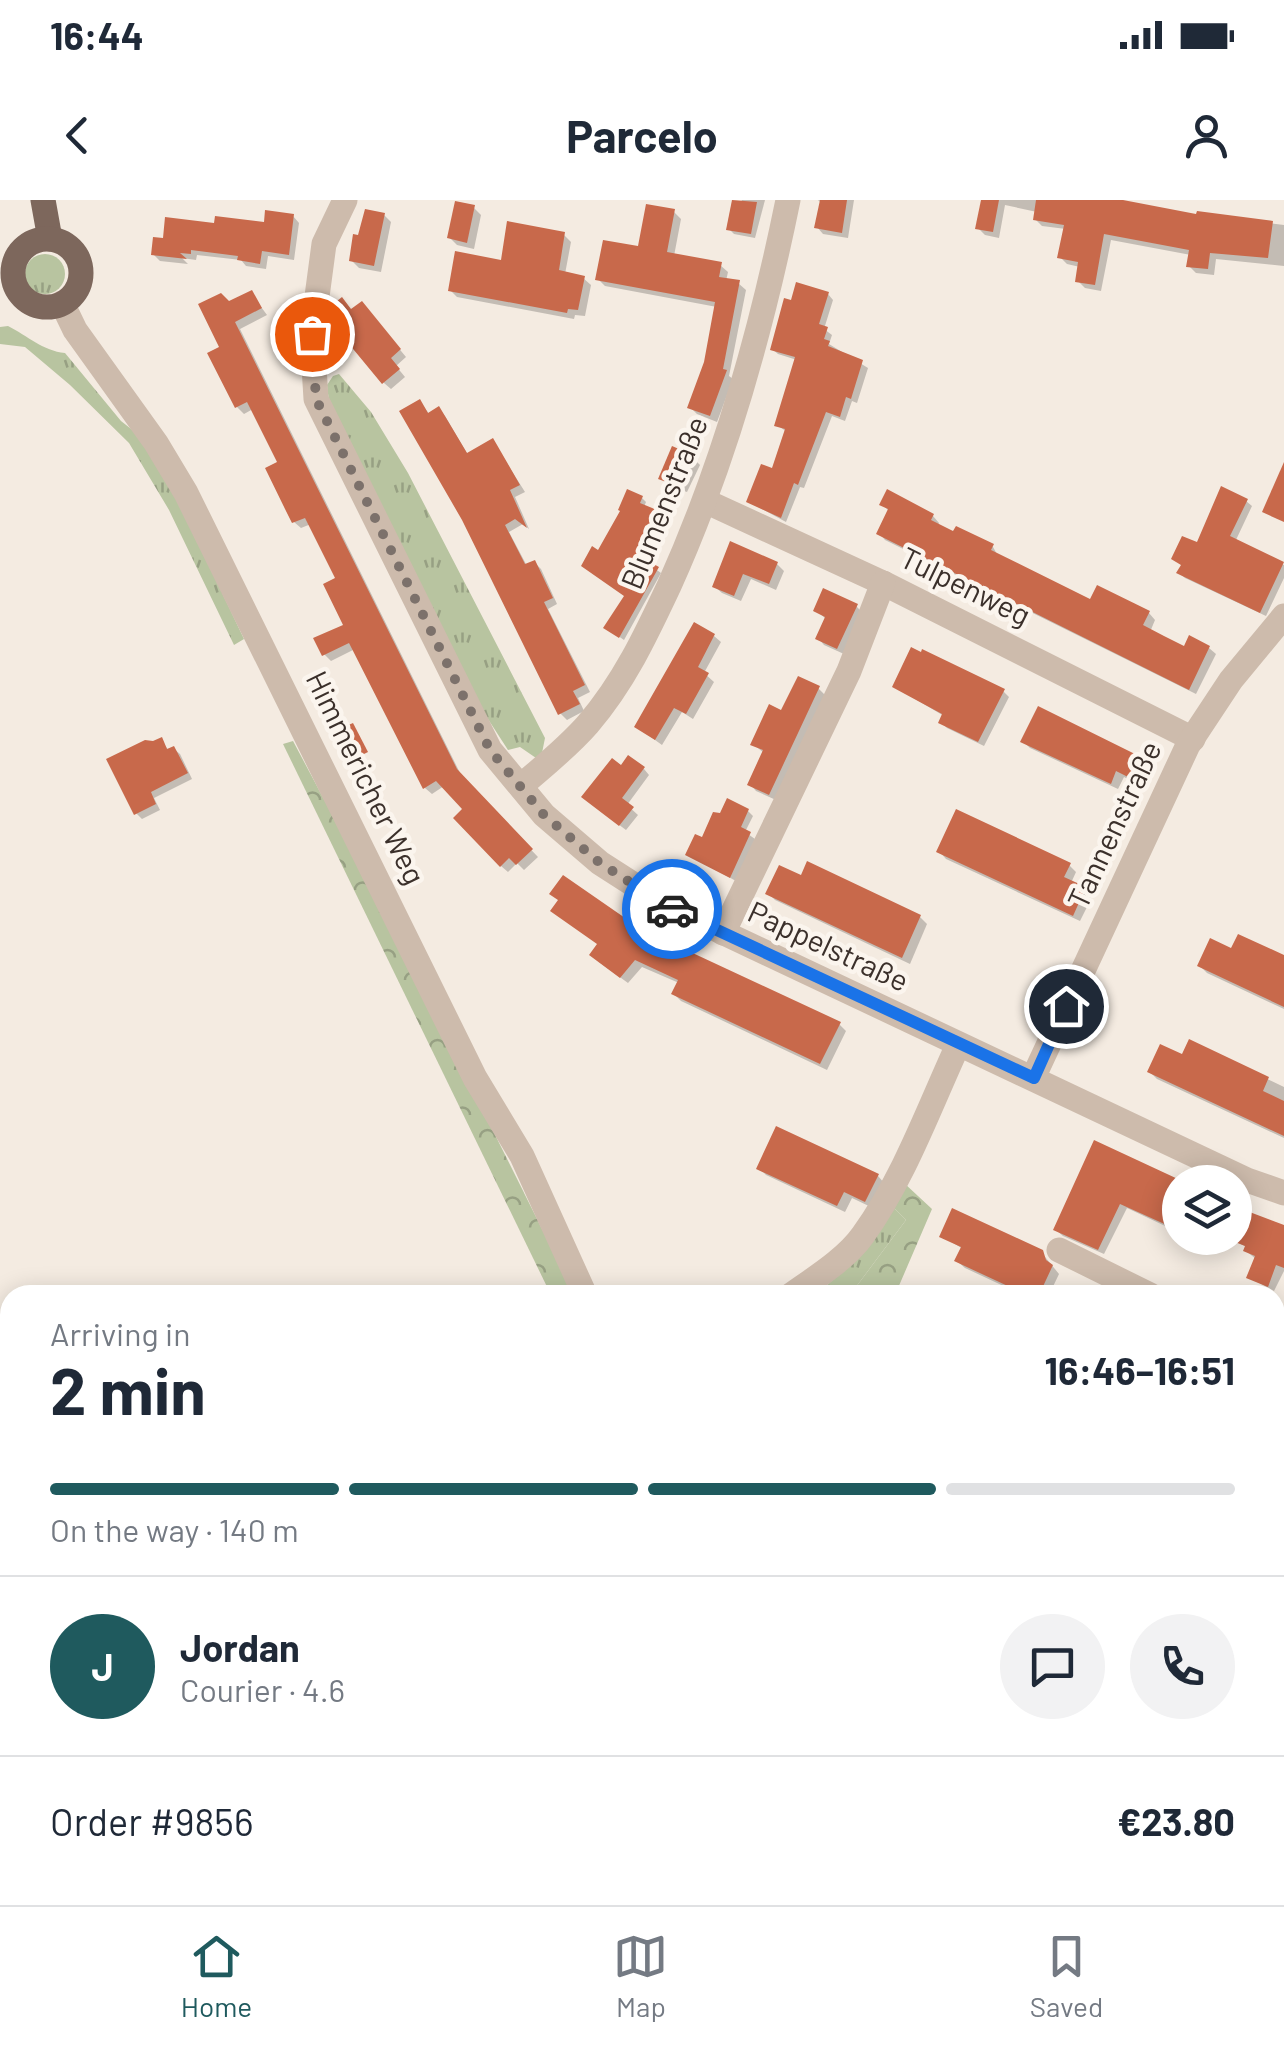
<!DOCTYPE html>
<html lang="en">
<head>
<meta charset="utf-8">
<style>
	:root { --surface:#fff; --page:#f2f2f3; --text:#1f2937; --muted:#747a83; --line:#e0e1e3; --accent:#1f5a5e }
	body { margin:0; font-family:Barlow,sans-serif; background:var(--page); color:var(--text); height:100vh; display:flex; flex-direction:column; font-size:38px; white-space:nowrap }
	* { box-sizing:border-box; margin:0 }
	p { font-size:32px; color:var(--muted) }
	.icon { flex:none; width:55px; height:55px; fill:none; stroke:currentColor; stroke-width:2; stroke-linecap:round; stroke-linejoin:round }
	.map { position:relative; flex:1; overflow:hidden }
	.panel { position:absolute; left:0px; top:1085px; width:1285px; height:620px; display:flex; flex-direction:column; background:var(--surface); border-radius:30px 30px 0 0; box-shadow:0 5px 25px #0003 }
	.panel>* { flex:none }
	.fabs { position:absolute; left:1162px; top:965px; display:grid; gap:20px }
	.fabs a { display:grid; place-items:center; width:90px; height:90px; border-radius:50%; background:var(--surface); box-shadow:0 5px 25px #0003; font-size:50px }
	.pin { position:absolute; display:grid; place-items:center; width:85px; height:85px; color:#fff; margin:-42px; border:5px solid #fff; border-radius:50%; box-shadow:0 2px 10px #0007 }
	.courier { position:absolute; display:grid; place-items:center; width:100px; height:100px; margin:-50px; border:8px solid #1a73e8; border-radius:50%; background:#fff; color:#222; box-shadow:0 2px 12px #0007 }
	.overview em { font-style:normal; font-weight:700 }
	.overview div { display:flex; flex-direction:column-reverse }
	.overview { display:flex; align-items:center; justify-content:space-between; height:170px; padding:0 50px }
	h1 { font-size:65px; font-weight:700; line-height:75px }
	.bar { display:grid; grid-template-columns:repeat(4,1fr); gap:15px 10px; align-content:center; height:120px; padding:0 50px }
	.bar i { height:12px; border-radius:8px; background:var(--line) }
	.bar .current { background:var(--accent) }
	.bar p { grid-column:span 4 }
	.line { display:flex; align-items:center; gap:25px; padding:0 50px; border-top:2px solid var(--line) }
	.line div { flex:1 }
	.round { display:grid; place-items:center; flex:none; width:105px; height:105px; border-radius:52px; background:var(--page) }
	.status { display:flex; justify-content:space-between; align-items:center; height:70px; padding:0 50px; background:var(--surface); direction:ltr }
	.status svg { height:28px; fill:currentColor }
	header { display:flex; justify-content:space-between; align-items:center; height:130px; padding:0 50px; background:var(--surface); font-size:45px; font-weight:700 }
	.tabs { display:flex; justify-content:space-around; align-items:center; height:140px; border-top:2px solid var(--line); background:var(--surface); font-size:28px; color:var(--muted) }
	.tabs a { display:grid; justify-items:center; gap:5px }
	.tabs .current { color:var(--accent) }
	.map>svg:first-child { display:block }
</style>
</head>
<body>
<div class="status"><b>16:44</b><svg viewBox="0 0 49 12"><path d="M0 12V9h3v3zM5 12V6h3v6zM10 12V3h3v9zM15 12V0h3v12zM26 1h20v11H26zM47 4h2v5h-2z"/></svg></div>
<header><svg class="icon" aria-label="back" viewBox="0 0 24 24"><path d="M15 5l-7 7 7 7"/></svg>Parcelo<svg class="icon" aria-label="person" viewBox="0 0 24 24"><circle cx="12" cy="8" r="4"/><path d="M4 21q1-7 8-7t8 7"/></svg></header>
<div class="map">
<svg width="1284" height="1705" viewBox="0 0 1284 1705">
	<defs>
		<pattern id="grass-tufts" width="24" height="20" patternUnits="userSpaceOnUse" patternTransform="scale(2.5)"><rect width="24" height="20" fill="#b8c4a0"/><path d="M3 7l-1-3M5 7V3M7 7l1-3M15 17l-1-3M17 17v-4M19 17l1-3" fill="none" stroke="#97a083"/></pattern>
		<pattern id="forest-crowns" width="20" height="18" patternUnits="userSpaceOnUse" patternTransform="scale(2.5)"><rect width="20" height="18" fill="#b8c4a0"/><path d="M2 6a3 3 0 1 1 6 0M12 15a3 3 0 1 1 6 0" fill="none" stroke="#97a083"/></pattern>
	</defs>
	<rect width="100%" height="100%" fill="#f4ebe1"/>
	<g fill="url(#grass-tufts)">
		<circle cx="45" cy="74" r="20"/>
		<path d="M8,126C28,136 43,151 65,153L121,221L135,232L173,289L244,439L234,445L169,310L129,243L70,185L25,147L0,144V127Z"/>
		<path d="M339,174L371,212L408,273L545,538L542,553L536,558L520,547L508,550L486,516L329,202L327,185L333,176Z"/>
		<path d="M893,1007L906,1020L850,1095H814C847,1071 872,1043 893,1007Z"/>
	</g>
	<g fill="url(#forest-crowns)">
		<path d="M293,541L386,716L575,1095H551L283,544Z"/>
		<path d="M904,983L932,1009L895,1095H850L906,1020L893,1007Z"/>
		<path d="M1284,1293V1429L1275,1434V1297Z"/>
	</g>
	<g fill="#0003">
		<path d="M742,0H765L755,38L734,34L729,29Z"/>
		<path d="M818,0H854L848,38L823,34L817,27L822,4Z"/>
		<path d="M983,0H1109L1198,17L1199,14L1284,25V66L1216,59L1214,75L1196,73L1189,66L1191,55L1111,40L1101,91L1085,88L1078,81L1080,67L1067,64L1060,57L1066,29L1042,26L1035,19L1037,12L1005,5L999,38L985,35L978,28Z"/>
		<path d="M473,7L481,15L474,49L457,45L449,37Z"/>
		<path d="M674,12L681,19L674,56L720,65L728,72L726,81L738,83L746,90L729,176L733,179L717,222L697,214L690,207L706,162L717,107L605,86L598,79L640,49Z"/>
		<path d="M384,15L391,22L381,72L359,68L351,60L360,38Z"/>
		<path d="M293,16L299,23L294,60L268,56L266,69L246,66L241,60L197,55L196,60L182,58L188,64L160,61L153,54L165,41L216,25H266Z"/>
		<path d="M563,34L571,42L565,74L583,78L591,85L585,116L575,115L574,119L457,97L450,90Z"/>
		<path d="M251,93L267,115L240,129L463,579L538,657L524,670L517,663L508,672L501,666L457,618L466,609L444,586L432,594L425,588L355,449L331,461L324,454L346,426L338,380L311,324L301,328L294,322L280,264L253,209L244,214L237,207L211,154L223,148L229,104Z"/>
		<path d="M828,94L833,100L824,129L832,135L829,144L868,168L857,203L852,201L845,221L832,216L804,288L800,287L786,322L749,302L773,271L787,232L777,225L797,160L778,154L772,149Z"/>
		<path d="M368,111L406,157L396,166L405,177L391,189L384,183L352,112Z"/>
		<path d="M420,202L430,215L439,209L445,216L468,255L493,241L525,292L515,297L529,329L523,324L509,332L527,366L535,363L541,369L557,404L548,409L590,492L578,498L584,511L567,520L560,513Z"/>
		<path d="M693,258L700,265L687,292L667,285L661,278Z"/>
		<path d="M642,298L646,302L644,307L660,316L649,339L658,345L647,363L661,373L624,440L611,431L627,397L599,353Z"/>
		<path d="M1246,301L1252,306L1235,342L1284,365V378L1266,416L1185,378L1179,373L1183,366L1174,359L1198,346Z"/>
		<path d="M882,304L933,316L939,323L938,326L993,347L998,356L1091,402L1098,388L1149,413L1155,420L1150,432L1185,449L1209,448L1216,454L1196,494L885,340L879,333L890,312Z"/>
		<path d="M732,344L777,364L784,371L776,390L751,379L741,401L722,393L714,386Z"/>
		<path d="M856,406L863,413L844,454L824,445L818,438L826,419L816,410Z"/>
		<path d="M714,436L721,442L704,473L714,482L693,519L682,512L662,545L637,527Z"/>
		<path d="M895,487L1003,491L1009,497L984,546L947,528L941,522L944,516Z"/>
		<path d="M818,488L825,495L776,600L756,591L750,584L764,553L753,544L783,514Z"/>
		<path d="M161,540L169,551L174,549L180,554L192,579L154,598L160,610L142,619L136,613Z"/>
		<path d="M1023,541L1139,559L1147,566L1138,584L1124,577L1118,589L1030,548Z"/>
		<path d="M622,569H644L649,575L627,605L638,615L626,630L590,603Z"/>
		<path d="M748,611L753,616L745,632L755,639L736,681L688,655L703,640Z"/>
		<path d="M939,651L1069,665L1076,672L1071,683L1092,697L1080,721L946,659Z"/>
		<path d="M768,693L920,717L927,724L910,764L775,700Z"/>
		<path d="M560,702L839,824L846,831L827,870L681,801L674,794L679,783L642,767L628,783L599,762L600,745Z"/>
		<path d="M1233,751L1284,758V809L1207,773L1200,766Z"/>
		<path d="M1190,842L1284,887V938L1157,879L1150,872L1183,857Z"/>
		<path d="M1096,944L1180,983V1033L1127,1008L1104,1054L1063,1036L1056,1030Z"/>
		<path d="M759,968L878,976L885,984L873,1008L852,998L845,1012L766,975Z"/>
		<path d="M1235,1008L1284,1028V1071L1274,1091L1249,1077L1256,1059L1246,1051L1247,1047L1228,1038H1235Z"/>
		<path d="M942,1036L1041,1052L1059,1074L1049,1095H1023L965,1068L957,1061L963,1049Z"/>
	</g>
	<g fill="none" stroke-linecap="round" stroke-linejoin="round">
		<path stroke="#7fb0b2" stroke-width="6" d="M1275,1429L1284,1425"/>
	</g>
	<g fill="#c8694b">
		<path d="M732,0L757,2L751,34L726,30Z"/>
		<path d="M820,0H847L842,33L814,28Z"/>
		<path d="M981,0H999L993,32L975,29Z"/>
		<path d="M1036,0H1123L1196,14L1197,11L1273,21L1268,58L1210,53L1208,69L1186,67L1189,50L1104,34L1095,85L1075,82L1078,62L1057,58L1064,25L1033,20Z"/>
		<path d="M455,1L475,5L467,43L447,38Z"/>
		<path d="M646,4L675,9L667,52L722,62L719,77L740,80L723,169L727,170L710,216L687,208L704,162L715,102L595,80L603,40L638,46Z"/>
		<path d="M365,9L385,13L374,66L349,61L353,34L358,35Z"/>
		<path d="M265,10L294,14L289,55L262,51L260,64L237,60L238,56L191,50V54L180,53L187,59L151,55L153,37L163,38L165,17L214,23L215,16L264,22Z"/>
		<path d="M507,21L565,32L559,70L585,76L578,110L568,109L567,113L448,91L455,51L501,60Z"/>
		<path d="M796,82L829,92L819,124L828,127L824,139L830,141L828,146L863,160L851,199L846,197L840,217L826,212L798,285L794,283L781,318L746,302L761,264L772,268L785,229L774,226L795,157L770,150L784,98L791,100Z"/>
		<path d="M252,90L262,108L235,122L457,569L533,649L516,665L509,658L500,667L453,618L462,609L436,581L423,589L349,443L322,456L313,438L343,425L323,384L335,378L305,318L292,323L285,309L265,268L277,262L247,202L235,208L207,153L219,147L198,104L221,93L229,101Z"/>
		<path d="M342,97L351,109L362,101L401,149L391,158L400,169L382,184L330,121L332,105Z"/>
		<path d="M420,199L428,213L439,206L467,253L493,238L520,285L510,290L527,328L515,319L505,325L525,364L535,360L553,398L544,402L585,485L573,491L580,504L558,515L462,320L399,211Z"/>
		<path d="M672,246L695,256L680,287L658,279Z"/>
		<path d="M1284,262V322L1262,312Z"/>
		<path d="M1221,286L1248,299L1230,336L1284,362L1260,413L1176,373L1181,365L1171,359L1182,336L1197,342Z"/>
		<path d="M627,289L643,296L640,303L657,310L645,334L655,339L632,379L635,380L648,361L659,367L619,438L603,428L624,396L581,366L592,346L598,350L620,311L618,310Z"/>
		<path d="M887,289L934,314L931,320L953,331L956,326L994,344L991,350L1090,399L1097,385L1150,411L1143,425L1164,436L1184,446L1189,435L1210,446L1189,490L876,334L888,309L879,305Z"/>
		<path d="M730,341L778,362L769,384L743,374L734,396L712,387Z"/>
		<path d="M823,388L858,404L837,449L815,439L825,417L813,411Z"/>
		<path d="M694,422L715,434L698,467L709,473L686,514L674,508L655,540L634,527Z"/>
		<path d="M911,447L921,452L922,449L1005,489L978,542L938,523L942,514L892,487Z"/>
		<path d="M798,476L820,486L769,595L747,585L763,550L750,545L769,504L781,510Z"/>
		<path d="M1038,506L1141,557L1130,578L1116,571L1111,584L1020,542Z"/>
		<path d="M353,523L368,552L352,560L337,530Z"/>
		<path d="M162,537L167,549L174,546L188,573L151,592L156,604L134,615L106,559L145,540L153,541Z"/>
		<path d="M628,555L645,567L622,598L634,607L619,626L581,597L612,558L621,565Z"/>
		<path d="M727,598L749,609L741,627L751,632L730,678L685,655L695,634L702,637L713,612L720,613Z"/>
		<path d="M956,609L1071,663L1064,677L1086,687L1073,716L936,652Z"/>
		<path d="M807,661L921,715L902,758L765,694L779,665L801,675Z"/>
		<path d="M563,675L667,747L669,742L841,822L820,864L671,794L678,780L635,760L620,778L589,755L597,744L550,711L558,700L549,694Z"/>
		<path d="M1238,734L1284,755V807L1197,766L1210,738L1231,748Z"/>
		<path d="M1189,839L1269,877L1263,891L1284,901V936L1147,872L1160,844L1182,854Z"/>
		<path d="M776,926L879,974L865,1002L844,992L837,1006L756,969Z"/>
		<path d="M1094,940L1180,980V1031L1120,1004L1098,1050L1053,1030Z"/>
		<path d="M952,1008L1043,1050L1046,1060L1053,1065L1039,1095H1027L954,1061L961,1047L939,1037Z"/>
		<path d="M1247,1011L1284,1025V1068L1276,1065L1268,1087L1246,1078L1255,1056L1243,1051L1245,1046L1235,1042Z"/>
	</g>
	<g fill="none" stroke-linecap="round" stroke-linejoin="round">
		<g stroke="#cdbbac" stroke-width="25">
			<path d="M345,0L324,44L312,134L316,199L490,550L544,615L600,663L667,706L1247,980L1284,993"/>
			<path d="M62,103L75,130L156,243L186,293L475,878L522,956L585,1095"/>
			<path d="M705,301L883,383L1193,539"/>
			<path d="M521,586C544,566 568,547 588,524C624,482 646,435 669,386C725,262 761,133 788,0"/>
			<path d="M723,733L849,471L883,383"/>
			<path d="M1033,878L1188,545L1231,480L1284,416"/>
			<path d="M1059,1050L1150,1095"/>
			<path d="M791,1095C815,1078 846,1059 863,1035C904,978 929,908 958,845"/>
			<path d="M1275,1141L1284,1139"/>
			<path d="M886,1695L891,1705"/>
		</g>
		<g stroke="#7d675c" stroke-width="25">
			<path d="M43,0L50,39"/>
			<circle cx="47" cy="73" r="34"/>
		</g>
	</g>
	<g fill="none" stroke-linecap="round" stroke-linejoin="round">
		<path stroke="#7c716b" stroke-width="10" stroke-dasharray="0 18" d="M312,134L316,199L490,550L544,615L600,663L672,709"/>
		<path stroke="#1a73e8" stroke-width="12" d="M672,709L1034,878L1066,806"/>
	</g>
	<g text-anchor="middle" stroke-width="9" stroke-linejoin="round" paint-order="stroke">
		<g font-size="30" fill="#3b302b" stroke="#fbf5ee">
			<text transform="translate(665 303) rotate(-68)" y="10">Blumenstraße</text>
			<text transform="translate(965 387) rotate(26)" y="10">Tulpenweg</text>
			<text transform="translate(365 578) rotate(64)" y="10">Himmericher Weg</text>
			<text transform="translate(1115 625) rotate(-65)" y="10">Tannenstraße</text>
			<text transform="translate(828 747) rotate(25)" y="10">Pappelstraße</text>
		</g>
	</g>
</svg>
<div class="fabs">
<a><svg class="icon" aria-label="layers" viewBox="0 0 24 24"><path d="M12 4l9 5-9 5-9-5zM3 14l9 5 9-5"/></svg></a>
</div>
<div class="pin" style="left:312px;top:134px;background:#ea580c"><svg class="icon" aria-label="bag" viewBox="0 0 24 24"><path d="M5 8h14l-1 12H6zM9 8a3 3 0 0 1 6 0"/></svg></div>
<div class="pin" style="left:1066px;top:806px;background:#1f2937"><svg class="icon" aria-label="home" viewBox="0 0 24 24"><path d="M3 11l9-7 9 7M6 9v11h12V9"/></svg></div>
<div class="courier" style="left:672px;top:709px"><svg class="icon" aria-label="car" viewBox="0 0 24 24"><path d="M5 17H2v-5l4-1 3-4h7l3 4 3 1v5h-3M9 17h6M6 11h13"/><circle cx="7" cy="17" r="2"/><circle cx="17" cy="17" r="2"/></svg></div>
<section class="panel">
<div class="overview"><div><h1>2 min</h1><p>Arriving in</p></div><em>16:46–16:51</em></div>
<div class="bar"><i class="current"></i><i class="current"></i><i class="current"></i><i></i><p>On the way · 140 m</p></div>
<div class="line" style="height:180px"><b class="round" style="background:var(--accent);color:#fff">J</b><div><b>Jordan</b><p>Courier · 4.6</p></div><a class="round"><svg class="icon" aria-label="chat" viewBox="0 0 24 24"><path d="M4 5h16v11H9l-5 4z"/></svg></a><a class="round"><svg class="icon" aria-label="phone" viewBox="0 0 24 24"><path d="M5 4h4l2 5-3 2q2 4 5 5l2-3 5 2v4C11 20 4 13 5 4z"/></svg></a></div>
<div class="line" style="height:130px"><div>Order #9856</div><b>€23.80</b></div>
</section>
</div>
<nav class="tabs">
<a class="current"><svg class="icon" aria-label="home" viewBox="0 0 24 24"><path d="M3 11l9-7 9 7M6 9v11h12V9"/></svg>Home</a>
<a><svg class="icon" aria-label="map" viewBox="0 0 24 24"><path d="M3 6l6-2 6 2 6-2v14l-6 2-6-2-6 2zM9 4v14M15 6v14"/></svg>Map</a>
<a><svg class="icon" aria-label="saved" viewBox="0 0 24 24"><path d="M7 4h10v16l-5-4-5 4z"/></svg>Saved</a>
</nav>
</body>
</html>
